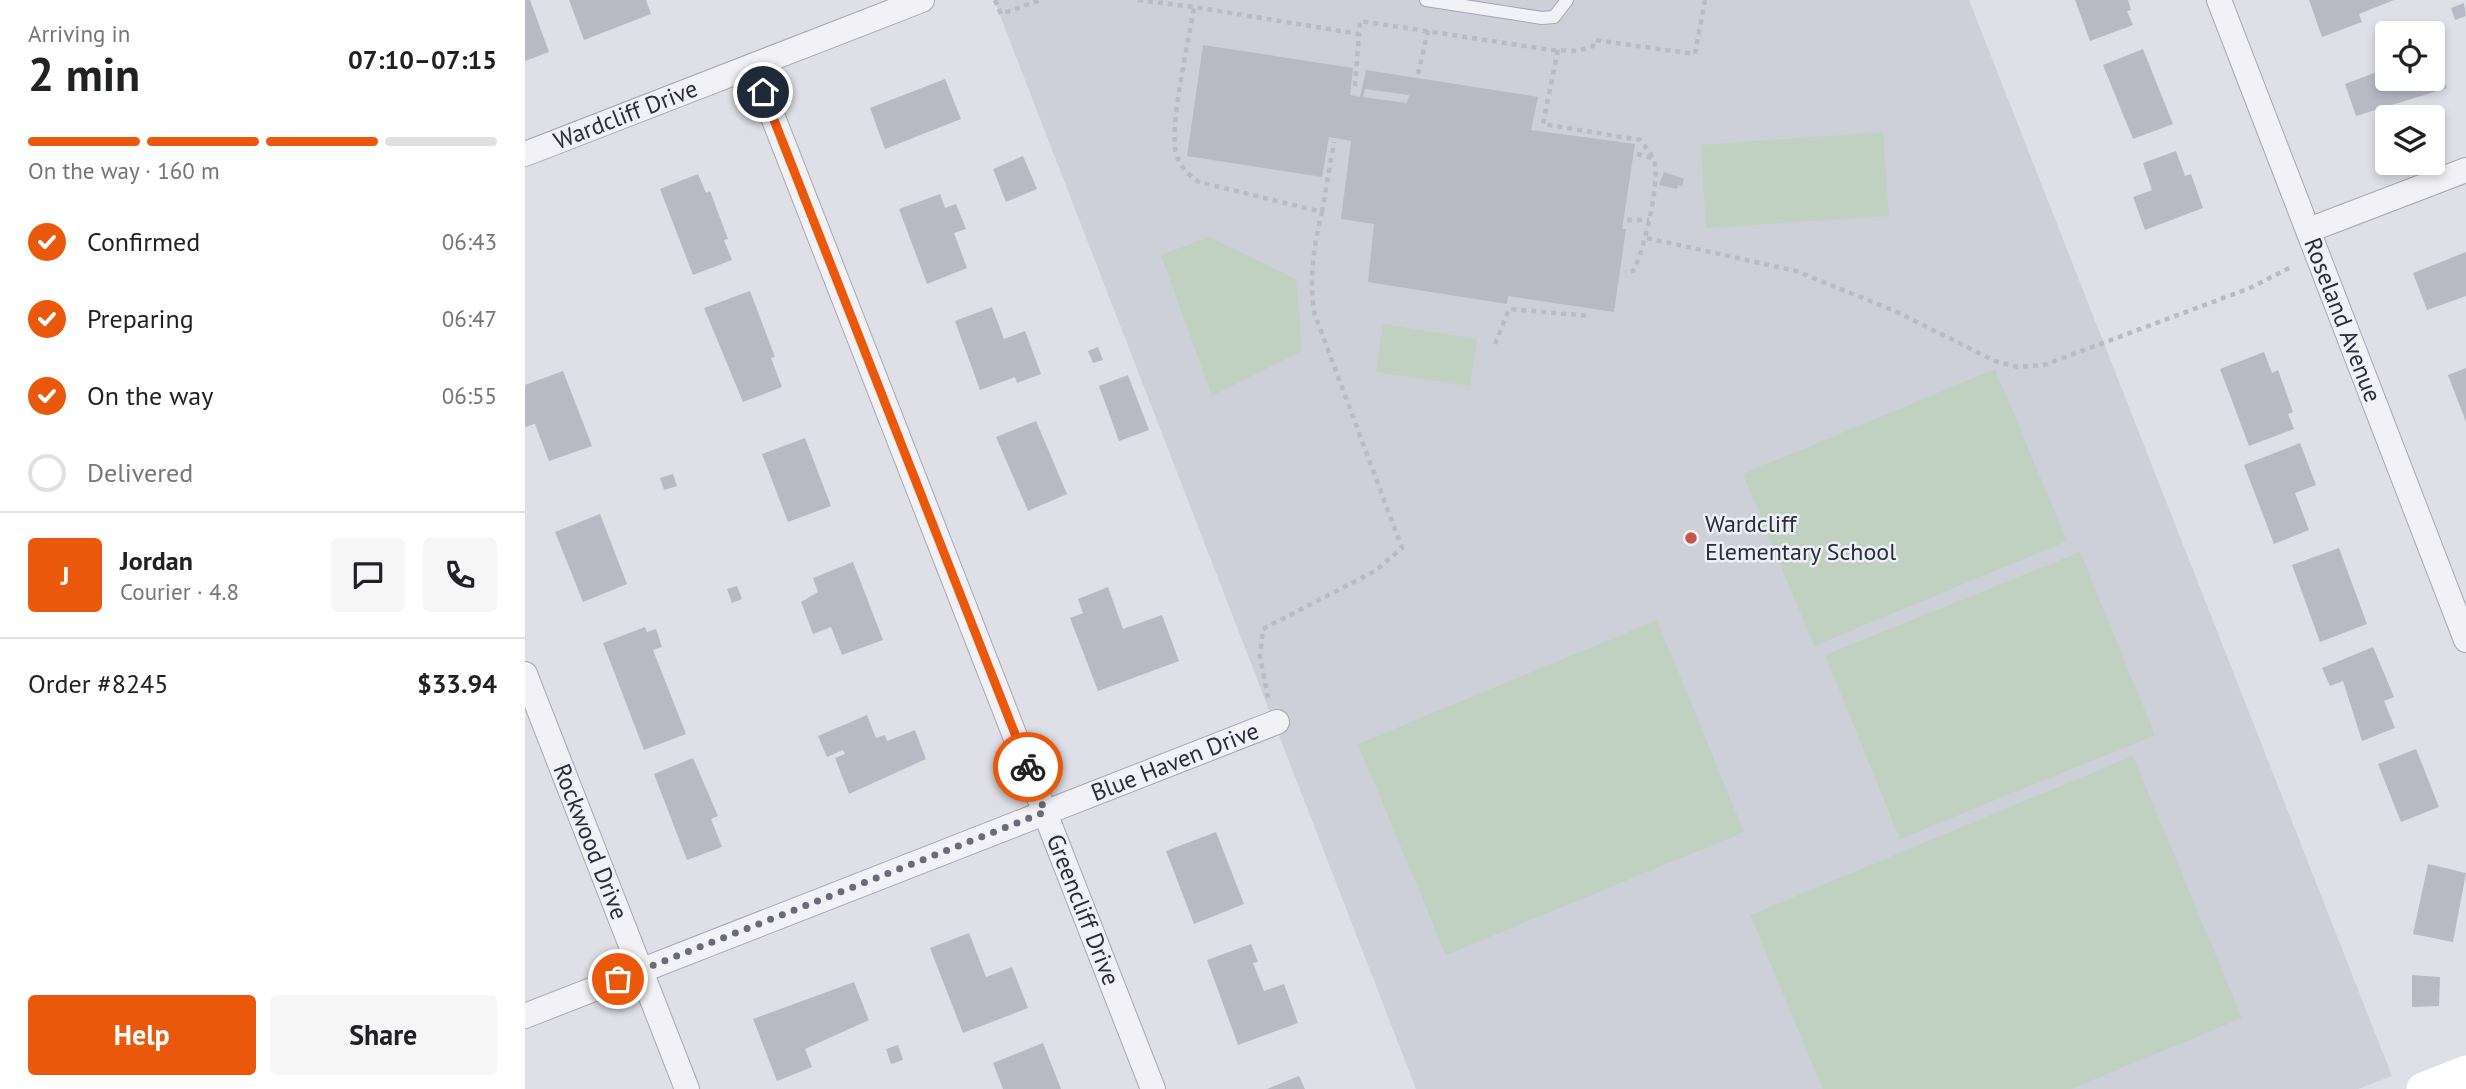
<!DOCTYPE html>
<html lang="en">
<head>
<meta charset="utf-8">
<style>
	:root { --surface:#fff; --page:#f6f6f6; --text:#202124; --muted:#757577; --line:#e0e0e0; --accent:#ea580c }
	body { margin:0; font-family:"PT Sans",sans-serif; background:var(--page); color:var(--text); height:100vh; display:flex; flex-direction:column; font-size:26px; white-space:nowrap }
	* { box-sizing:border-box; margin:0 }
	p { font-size:23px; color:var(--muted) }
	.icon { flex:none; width:38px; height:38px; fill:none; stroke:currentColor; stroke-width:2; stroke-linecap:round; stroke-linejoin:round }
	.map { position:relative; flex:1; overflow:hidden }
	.details { display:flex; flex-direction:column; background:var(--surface); width:525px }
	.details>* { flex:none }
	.fabs { position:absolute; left:1850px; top:21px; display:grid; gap:14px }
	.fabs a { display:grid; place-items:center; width:70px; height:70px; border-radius:7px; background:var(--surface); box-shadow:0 4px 10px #0003; font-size:35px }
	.pin { position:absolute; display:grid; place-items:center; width:60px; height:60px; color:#fff; margin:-30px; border:4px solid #fff; border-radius:50%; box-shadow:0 2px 7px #0007 }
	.courier { position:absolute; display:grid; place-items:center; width:70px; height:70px; margin:-35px; border:5px solid #ea580c; border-radius:50%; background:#fff; color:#222; box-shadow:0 2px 9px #0007 }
	.overview em { font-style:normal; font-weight:600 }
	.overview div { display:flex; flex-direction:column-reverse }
	.overview { display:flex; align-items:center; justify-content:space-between; height:119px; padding:0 28px }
	h1 { font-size:46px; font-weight:600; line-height:52px }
	.bar { display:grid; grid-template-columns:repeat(4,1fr); gap:10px 7px; align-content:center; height:84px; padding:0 28px }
	.bar i { height:9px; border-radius:5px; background:var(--line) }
	.bar .active { background:var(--accent) }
	.bar p { grid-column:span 4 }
	.line { display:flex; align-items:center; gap:18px; padding:0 28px; border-top:2px solid var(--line) }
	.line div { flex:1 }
	.round { display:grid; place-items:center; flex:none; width:74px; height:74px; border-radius:7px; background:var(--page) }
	ol { padding:0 28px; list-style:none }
	li { display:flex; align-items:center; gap:21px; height:77px }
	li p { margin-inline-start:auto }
	li .icon { padding:7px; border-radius:50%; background:var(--accent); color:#fff; stroke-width:4 }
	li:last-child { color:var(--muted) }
	li i { width:38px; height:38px; border:4px solid var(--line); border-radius:50% }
	.cta { display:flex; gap:14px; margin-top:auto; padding:14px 28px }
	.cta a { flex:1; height:80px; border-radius:7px; background:var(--accent); color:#fff; font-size:28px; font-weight:600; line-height:80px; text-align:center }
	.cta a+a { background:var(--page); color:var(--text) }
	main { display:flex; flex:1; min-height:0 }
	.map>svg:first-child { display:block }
</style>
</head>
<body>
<main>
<section class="details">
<div class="overview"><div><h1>2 min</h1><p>Arriving in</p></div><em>07:10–07:15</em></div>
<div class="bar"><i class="active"></i><i class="active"></i><i class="active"></i><i></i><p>On the way · 160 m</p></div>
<ol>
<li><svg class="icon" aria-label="check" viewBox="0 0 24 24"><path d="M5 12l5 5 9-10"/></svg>Confirmed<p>06:43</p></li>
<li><svg class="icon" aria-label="check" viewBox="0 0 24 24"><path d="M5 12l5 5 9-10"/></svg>Preparing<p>06:47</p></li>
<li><svg class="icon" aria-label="check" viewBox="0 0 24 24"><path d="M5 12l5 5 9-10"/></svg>On the way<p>06:55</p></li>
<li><i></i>Delivered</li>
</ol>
<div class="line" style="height:126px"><b class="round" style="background:var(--accent);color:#fff">J</b><div><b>Jordan</b><p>Courier · 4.8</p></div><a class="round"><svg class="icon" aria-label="chat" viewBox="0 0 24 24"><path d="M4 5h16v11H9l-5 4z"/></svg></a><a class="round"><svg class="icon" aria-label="phone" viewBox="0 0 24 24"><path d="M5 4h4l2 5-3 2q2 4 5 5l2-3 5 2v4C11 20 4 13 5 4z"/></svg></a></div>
<div class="line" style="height:91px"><div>Order #8245</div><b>$33.94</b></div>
<div class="cta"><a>Help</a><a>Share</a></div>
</section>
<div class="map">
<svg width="1941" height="1089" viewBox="0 0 1941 1089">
	<rect width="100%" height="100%" fill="#dfe0e7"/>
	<path fill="#cdcfd9" d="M469,0H1444L1867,1076L1833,1089H891Z"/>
	<g fill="#c1d1c1">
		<path d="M1358,132L1364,216L1181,228L1176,145Z"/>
		<path d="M684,237L771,279L777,351L687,396L636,255Z"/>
		<path d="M858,324L952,339L945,386L851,372Z"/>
		<path d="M1470,369L1542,541L1289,646L1218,474Z"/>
		<path d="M1555,552L1630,735L1375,839L1300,655Z"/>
		<path d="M1132,620L1219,832L921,955L833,744Z"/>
		<path d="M1608,756L1717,1018L1546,1089H1298L1225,915Z"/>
	</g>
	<g fill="#b7b9c4" fill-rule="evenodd">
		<path d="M0,0H5L24,52L0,61Z"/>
		<path d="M44,0H121L126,14L59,40Z"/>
		<path d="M1550,0H1603L1606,10L1602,11L1608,25L1565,41Z"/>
		<path d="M1784,0H1869L1834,14L1837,22L1797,37Z"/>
		<path d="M1939,3L1941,16L1930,20L1926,8Z"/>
		<path d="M678,45L828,68L825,95L835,97L841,70L1013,97L1006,130L1110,144L1097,229H1101L1089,312L983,296L982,304L843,282L849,224L816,219L826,141L804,137L797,177L662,156ZM840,89L884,95L882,103L838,97Z"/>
		<path d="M1618,49L1648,124L1608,139L1578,65Z"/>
		<path d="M1908,51L1922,88L1831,116L1820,84L1862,68V79H1908Z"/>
		<path d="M420,79L436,119L360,149L345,108Z"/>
		<path d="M1651,151L1660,176L1666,174L1678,208L1620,230L1608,197L1627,190L1618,163Z"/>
		<path d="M498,156L512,189L481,202L468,169Z"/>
		<path d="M1139,172L1159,179L1157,186L1153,185L1152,189L1134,185Z"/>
		<path d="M173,174L181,193L185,191L203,239L199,240L207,260L168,275L135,189Z"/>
		<path d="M415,194L420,208L431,204L441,229L429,233L442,268L402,284L374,209Z"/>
		<path d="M1941,252V296L1902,310L1888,273Z"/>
		<path d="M225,291L250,357L246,358L257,387L218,402L179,308Z"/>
		<path d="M467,307L479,339L500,331L516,374L492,383L490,377L455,390L430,321Z"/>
		<path d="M573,347L578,360L568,363L563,351Z"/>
		<path d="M1739,352L1747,373L1753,370L1768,412L1763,414L1769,429L1724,446L1695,369Z"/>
		<path d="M1941,368V422L1923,375Z"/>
		<path d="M38,371L67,446L24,461L10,424L0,427V385Z"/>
		<path d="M603,375L624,430L594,441L574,386Z"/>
		<path d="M511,421L542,494L503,511L471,437Z"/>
		<path d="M280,438L306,506L263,522L237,454Z"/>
		<path d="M1775,443L1791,485L1770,493L1784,530L1749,544L1719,465Z"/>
		<path d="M148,474L152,486L139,490L135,478Z"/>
		<path d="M75,514L102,584L58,602L30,532Z"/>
		<path d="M1814,548L1842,624L1795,642L1767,565Z"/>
		<path d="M328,562L358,640L317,655L306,627L288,634L276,602L293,592L288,578Z"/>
		<path d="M212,586L217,599L207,603L202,589Z"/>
		<path d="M583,587L598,629L637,615L654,661L573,691L545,618L558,613L553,599Z"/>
		<path d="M120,627L122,632L131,629L137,647L128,650L161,734L119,750L78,643Z"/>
		<path d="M1848,647L1869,697L1859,701L1870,728L1837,741L1818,681L1805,686L1797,668Z"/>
		<path d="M342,715L351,738L360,735L362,741L390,730L401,759L324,794L310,758L320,754L318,750L302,757L293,736Z"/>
		<path d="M1891,749L1914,807L1876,822L1853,764Z"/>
		<path d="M168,758L193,816L186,819L197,847L162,860L129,774Z"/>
		<path d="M691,832L719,904L669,924L641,851Z"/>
		<path d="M1903,864L1941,873L1928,942L1888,934Z"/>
		<path d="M444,933L461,977L487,967L503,1008L438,1033L405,948Z"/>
		<path d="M726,944L733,962L728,963L739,991L759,984L773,1023L713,1045L682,960Z"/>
		<path d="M1887,975L1915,977L1914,1006L1887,1007Z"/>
		<path d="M329,982L344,1020L280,1049L287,1067L252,1081L228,1019Z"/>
		<path d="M518,1043L536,1089H478L468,1063Z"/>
		<path d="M373,1045L378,1060L366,1064L361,1049Z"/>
		<path d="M774,1076L780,1089H742Z"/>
	</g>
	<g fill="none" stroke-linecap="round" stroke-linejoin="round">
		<g stroke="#a5a6b1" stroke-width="14">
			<path id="lane" d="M901,0L1017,18L1029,17L1042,0"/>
		</g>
		<g stroke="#a5a6b1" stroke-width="26">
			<g id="street">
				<path id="s1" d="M1694,0L1941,640"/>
				<path id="s2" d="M228,66L628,1089"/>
				<path id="s3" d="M0,154L397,0"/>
				<path d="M1784,230L1941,170"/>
				<path id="s4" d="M0,674L162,1089"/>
				<path id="s5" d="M0,1016L752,722"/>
			</g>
		</g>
		<g stroke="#babbc2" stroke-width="4.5" stroke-dasharray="5 5" stroke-linecap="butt">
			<path d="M470,0L476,14L515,0"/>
			<path d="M613,0L669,7"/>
			<path d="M1033,50L1018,124L1115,140C1121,148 1128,154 1130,164C1134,185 1119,252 1108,271L1100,272"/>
			<path d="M893,74L903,31"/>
			<path d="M830,86L834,34"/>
			<path d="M1112,154L1127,158"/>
			<path d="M797,212L809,142"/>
			<path d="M1102,220H1124"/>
			<path d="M1122,238L1271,271L1370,311L1470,361L1493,367L1519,365L1725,288L1768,266"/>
			<path d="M970,344L984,309L1065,316"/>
			<path d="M743,698L735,656L738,629L850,571L877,548L790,315C783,280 789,246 797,212L674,182C664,175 654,166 651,153C644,127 664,39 669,7L834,34L835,21L1026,50L1052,51L1068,46L1070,40L1170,54L1180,0"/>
		</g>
		<use href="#lane" stroke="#f2f2f6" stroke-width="12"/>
		<use href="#street" stroke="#f2f2f6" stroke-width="24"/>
		<path stroke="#fff" stroke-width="33" d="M1898,1089L1941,1072"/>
	</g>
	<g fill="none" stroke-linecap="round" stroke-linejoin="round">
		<path stroke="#696b79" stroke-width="7" stroke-dasharray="0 12.6" d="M93,979L520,812L503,767"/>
		<path stroke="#ea580c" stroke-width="9" d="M238,92L503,767"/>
	</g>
	<circle fill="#c6554b" stroke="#eef0f5" stroke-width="2.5" cx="1166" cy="538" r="7"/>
	<g text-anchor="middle" stroke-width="5" stroke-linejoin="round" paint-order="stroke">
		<g font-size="24" fill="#292c3e" stroke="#eef0f5">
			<text dy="8" stroke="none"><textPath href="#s3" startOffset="108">Wardcliff Drive</textPath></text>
			<text dy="8" stroke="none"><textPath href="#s1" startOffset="343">Roseland Avenue</textPath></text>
			<text dy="8" stroke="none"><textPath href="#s5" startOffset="698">Blue Haven Drive</textPath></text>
			<text dy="8" stroke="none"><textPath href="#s4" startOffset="180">Rockwood Drive</textPath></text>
			<text dy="8" stroke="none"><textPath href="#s2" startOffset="906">Greencliff Drive</textPath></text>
		</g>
		<g font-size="24" fill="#292c3e" stroke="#eef0f5" text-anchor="start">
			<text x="1180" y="532">Wardcliff<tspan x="1180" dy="28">Elementary School</tspan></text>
		</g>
	</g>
</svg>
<div class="fabs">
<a><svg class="icon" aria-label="locate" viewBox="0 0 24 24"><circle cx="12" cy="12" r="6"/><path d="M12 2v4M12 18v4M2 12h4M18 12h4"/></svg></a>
<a><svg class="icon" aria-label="layers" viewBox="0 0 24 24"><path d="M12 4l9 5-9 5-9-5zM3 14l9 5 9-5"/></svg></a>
</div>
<div class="pin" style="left:93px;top:979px;background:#ea580c"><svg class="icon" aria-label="bag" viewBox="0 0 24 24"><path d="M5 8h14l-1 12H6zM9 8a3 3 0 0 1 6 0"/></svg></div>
<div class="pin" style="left:238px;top:92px;background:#1f2937"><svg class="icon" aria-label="home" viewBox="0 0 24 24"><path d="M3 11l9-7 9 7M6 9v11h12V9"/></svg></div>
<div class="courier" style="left:503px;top:767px"><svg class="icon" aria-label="bike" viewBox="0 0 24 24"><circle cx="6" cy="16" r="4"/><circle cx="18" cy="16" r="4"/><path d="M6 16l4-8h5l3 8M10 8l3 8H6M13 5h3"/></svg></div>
</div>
</main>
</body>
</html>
